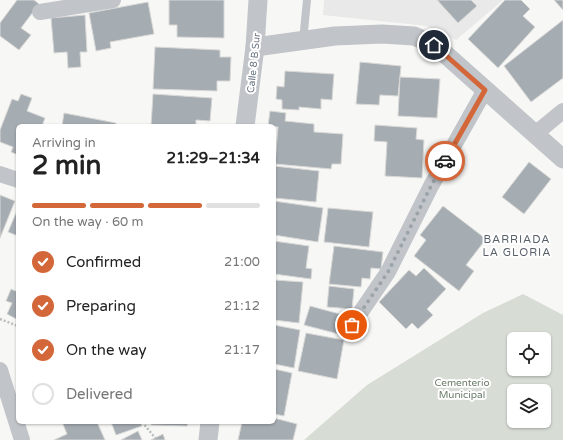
<!DOCTYPE html>
<html lang="en">
<head>
<meta charset="utf-8">
<style>
	:root { --surface:#fff; --page:#f6f6f6; --text:#222; --muted:#767676; --line:#e0e0e0; --accent:#d36739 }
	body { margin:0; font-family:"Varela Round",sans-serif; background:var(--page); color:var(--text); height:100vh; display:flex; flex-direction:column; font-size:15px; white-space:nowrap }
	* { box-sizing:border-box; margin:0 }
	p { font-size:13px; color:var(--muted) }
	.icon { flex:none; width:22px; height:22px; fill:none; stroke:currentColor; stroke-width:2; stroke-linecap:round; stroke-linejoin:round }
	.map { position:relative; flex:1; overflow:hidden }
	.details { position:absolute; left:16px; top:124px; width:260px; height:300px; display:flex; flex-direction:column; background:var(--surface); border-radius:6px; box-shadow:0 1px 3px #0004 }
	.details>* { flex:none }
	.buttons { position:absolute; left:507px; top:332px; display:grid; gap:8px }
	.buttons a { display:grid; place-items:center; width:44px; height:44px; border-radius:6px; background:var(--surface); box-shadow:0 1px 3px #0004; font-size:20px }
	.pin { position:absolute; display:grid; place-items:center; width:34px; height:34px; color:#fff; margin:-17px; border:2px solid #fff; border-radius:50%; box-shadow:0 1px 4px #0007 }
	.courier { position:absolute; display:grid; place-items:center; width:40px; height:40px; margin:-20px; border:3px solid #d36739; border-radius:50%; background:#fff; color:#222; box-shadow:0 1px 5px #0007 }
	.head em { font-style:normal; font-weight:700 }
	.head div { display:flex; flex-direction:column-reverse }
	.head { display:flex; align-items:center; justify-content:space-between; height:68px; padding:0 16px }
	h1 { font-size:26px; font-weight:700; line-height:30px }
	.bar { display:grid; grid-template-columns:repeat(4,1fr); gap:6px 4px; align-content:center; height:48px; padding:0 16px }
	.bar i { height:5px; border-radius:3px; background:var(--line) }
	.bar .on { background:var(--accent) }
	.bar p { grid-column:span 4 }
	ol { padding:0 16px; list-style:none }
	li { display:flex; align-items:center; gap:12px; height:44px }
	li p { margin-inline-start:auto }
	li .icon { padding:4px; border-radius:50%; background:var(--accent); color:#fff; stroke-width:4 }
	li:last-child { color:var(--muted) }
	li i { width:22px; height:22px; border:2px solid var(--line); border-radius:50% }
	.map>svg:first-child { display:block }
</style>
</head>
<body>
<div class="map">
<svg width="563" height="440" viewBox="0 0 563 440">
	<rect width="100%" height="100%" fill="#f7f8f5"/>
	<path fill="#e8e9e8" d="M324,0H503L456,40L427,26L323,15Z"/>
	<path fill="#d7dcd5" fill-rule="evenodd" d="M523,294L563,315V440H304L367,385L483,313ZM514,339H544V369H514ZM514,391H544V421H514Z"/>
	<g fill="#a5acb2" stroke="#d9d9d7">
		<path d="M17,0H34L39,4L21,28L31,35L19,50L0,36V23Z"/>
		<path d="M169,0H224V38L177,37V25H169Z"/>
		<path d="M437,0H471L477,6L458,23Z"/>
		<path d="M505,0H521L530,9L523,16L535,27L498,68L468,39Z"/>
		<path d="M554,0H563V10Z"/>
		<path d="M148,2L154,34L110,42L111,48L96,51L89,13Z"/>
		<path d="M85,15L87,52H80L81,67L68,68L67,52L54,53L51,18Z"/>
		<path d="M563,20V78L531,102L504,66Z"/>
		<path d="M155,47L220,50V57H231L230,81H217V91L153,89Z"/>
		<path d="M360,62L401,66L398,96L380,95L379,105L356,104Z"/>
		<path d="M285,71L334,74L332,100L321,99V109L299,107V110L282,109V100L276,99L277,86L284,87Z"/>
		<path d="M400,77L440,79L437,118L398,116Z"/>
		<path d="M21,94L32,98L27,111L45,118L42,126H18V155L11,152L13,147L0,142V130L12,99L18,101Z"/>
		<path d="M153,94L212,98L210,121L196,120V126H151Z"/>
		<path d="M270,111L286,113L285,121L314,124V132L343,134L341,164H332L331,169L275,164L278,127L268,126Z"/>
		<path d="M64,113L116,123V126H62Z"/>
		<path d="M375,125L417,128L416,139L424,140L422,178L385,176L387,142L374,141Z"/>
		<path d="M529,162L551,179L524,214L502,197Z"/>
		<path d="M274,166L319,171L316,202L274,198Z"/>
		<path d="M0,195L15,201L0,238Z"/>
		<path d="M274,201L323,208L318,242L274,235Z"/>
		<path d="M443,206L486,239L466,265L474,271L459,291L414,256L426,240L420,235Z"/>
		<path d="M18,208V236L8,232Z"/>
		<path d="M328,208L373,212L369,247L324,242Z"/>
		<path d="M274,241L309,246L306,268L312,269L311,279L274,274Z"/>
		<path d="M334,246L383,252L381,269L371,268L370,279L362,278L361,287L329,284Z"/>
		<path d="M424,268L446,289L427,309L433,315L418,329L412,323L406,329L379,302L409,270L416,276Z"/>
		<path d="M274,280L303,282L299,323L274,320Z"/>
		<path d="M329,286L354,289L352,309L327,307Z"/>
		<path d="M11,289L18,292V320L7,314L12,303L6,301Z"/>
		<path d="M310,306L351,317L346,336L304,325Z"/>
		<path d="M274,325L300,330L294,368L274,364Z"/>
		<path d="M306,333L344,340L337,379L298,371Z"/>
		<path d="M274,369L292,373L284,416L274,414Z"/>
		<path d="M274,418L297,424L293,440H238L242,422H274Z"/>
		<path d="M62,422H97L105,440H54L67,434Z"/>
		<path d="M111,422H141L142,426L116,435Z"/>
		<path d="M151,422H188L187,426L151,425Z"/>
		<path d="M138,431L142,440H121Z"/>
		<path d="M163,434L165,440H151Z"/>
	</g>
	<g fill="none" stroke-linecap="round" stroke-linejoin="round">
		<g stroke="#b9bcbe" stroke-width="2.5" stroke-dasharray="2 2" stroke-linecap="butt">
			<path d="M0,319L18,326"/>
			<path d="M142,422L157,440"/>
		</g>
		<path stroke="#c1c4c8" stroke-width="8" d="M303,41L307,0"/>
		<g stroke="#c1c4c8" stroke-width="16">
			<path d="M40,12L113,0"/>
			<path d="M535,134L563,111"/>
			<path d="M0,174L18,180"/>
			<path d="M352,325L388,272L431,186L485,90"/>
			<path d="M0,370L22,440"/>
		</g>
		<g stroke="#c1c4c8" stroke-width="19">
			<path d="M255,47L335,36L382,34L414,36L435,45L563,159"/>
			<path d="M245,126L255,47L258,0"/>
			<path d="M208,440L210,422"/>
		</g>
	</g>
	<g fill="none" stroke-linecap="round" stroke-linejoin="round">
		<path stroke="#9ba4ab" stroke-width="4" stroke-dasharray="0 7.2" d="M352,325L388,272L431,186L445,161"/>
		<path stroke="#d36739" stroke-width="5" d="M434,45L485,90L445,161"/>
	</g>
	<g text-anchor="middle" stroke-width="4" stroke-linejoin="round" paint-order="stroke">
		<g font-size="10" fill="#697683" stroke="#fff">
			<text transform="translate(253 63) rotate(-84)" y="4">Calle 8 B Sur</text>
		</g>
		<g font-size="10" fill="#6a7b68" stroke="#fff">
			<text x="462" y="386">Cementerio<tspan x="462" dy="12">Municipal</tspan></text>
		</g>
		<g font-size="11" letter-spacing="1" fill="#576069" stroke="#fff">
			<text x="517" y="243">BARRIADA<tspan x="517" dy="13">LA GLORIA</tspan></text>
		</g>
	</g>
</svg>
<div class="buttons">
<a><svg class="icon" aria-label="locate" viewBox="0 0 24 24"><circle cx="12" cy="12" r="6"/><path d="M12 2v4M12 18v4M2 12h4M18 12h4"/></svg></a>
<a><svg class="icon" aria-label="layers" viewBox="0 0 24 24"><path d="M12 4l9 5-9 5-9-5zM3 14l9 5 9-5"/></svg></a>
</div>
<div class="pin" style="left:352px;top:325px;background:#ea580c"><svg class="icon" aria-label="bag" viewBox="0 0 24 24"><path d="M5 8h14l-1 12H6zM9 8a3 3 0 0 1 6 0"/></svg></div>
<div class="pin" style="left:434px;top:45px;background:#1f2937"><svg class="icon" aria-label="home" viewBox="0 0 24 24"><path d="M3 11l9-7 9 7M6 9v11h12V9"/></svg></div>
<div class="courier" style="left:445px;top:161px"><svg class="icon" aria-label="car" viewBox="0 0 24 24"><path d="M5 17H2v-5l4-1 3-4h7l3 4 3 1v5h-3M9 17h6M6 11h13"/><circle cx="7" cy="17" r="2"/><circle cx="17" cy="17" r="2"/></svg></div>
<section class="details">
<div class="head"><div><h1>2 min</h1><p>Arriving in</p></div><em>21:29–21:34</em></div>
<div class="bar"><i class="on"></i><i class="on"></i><i class="on"></i><i></i><p>On the way · 60 m</p></div>
<ol>
<li><svg class="icon" aria-label="check" viewBox="0 0 24 24"><path d="M5 12l5 5 9-10"/></svg>Confirmed<p>21:00</p></li>
<li><svg class="icon" aria-label="check" viewBox="0 0 24 24"><path d="M5 12l5 5 9-10"/></svg>Preparing<p>21:12</p></li>
<li><svg class="icon" aria-label="check" viewBox="0 0 24 24"><path d="M5 12l5 5 9-10"/></svg>On the way<p>21:17</p></li>
<li><i></i>Delivered</li>
</ol>
</section>
</div>
</body>
</html>
